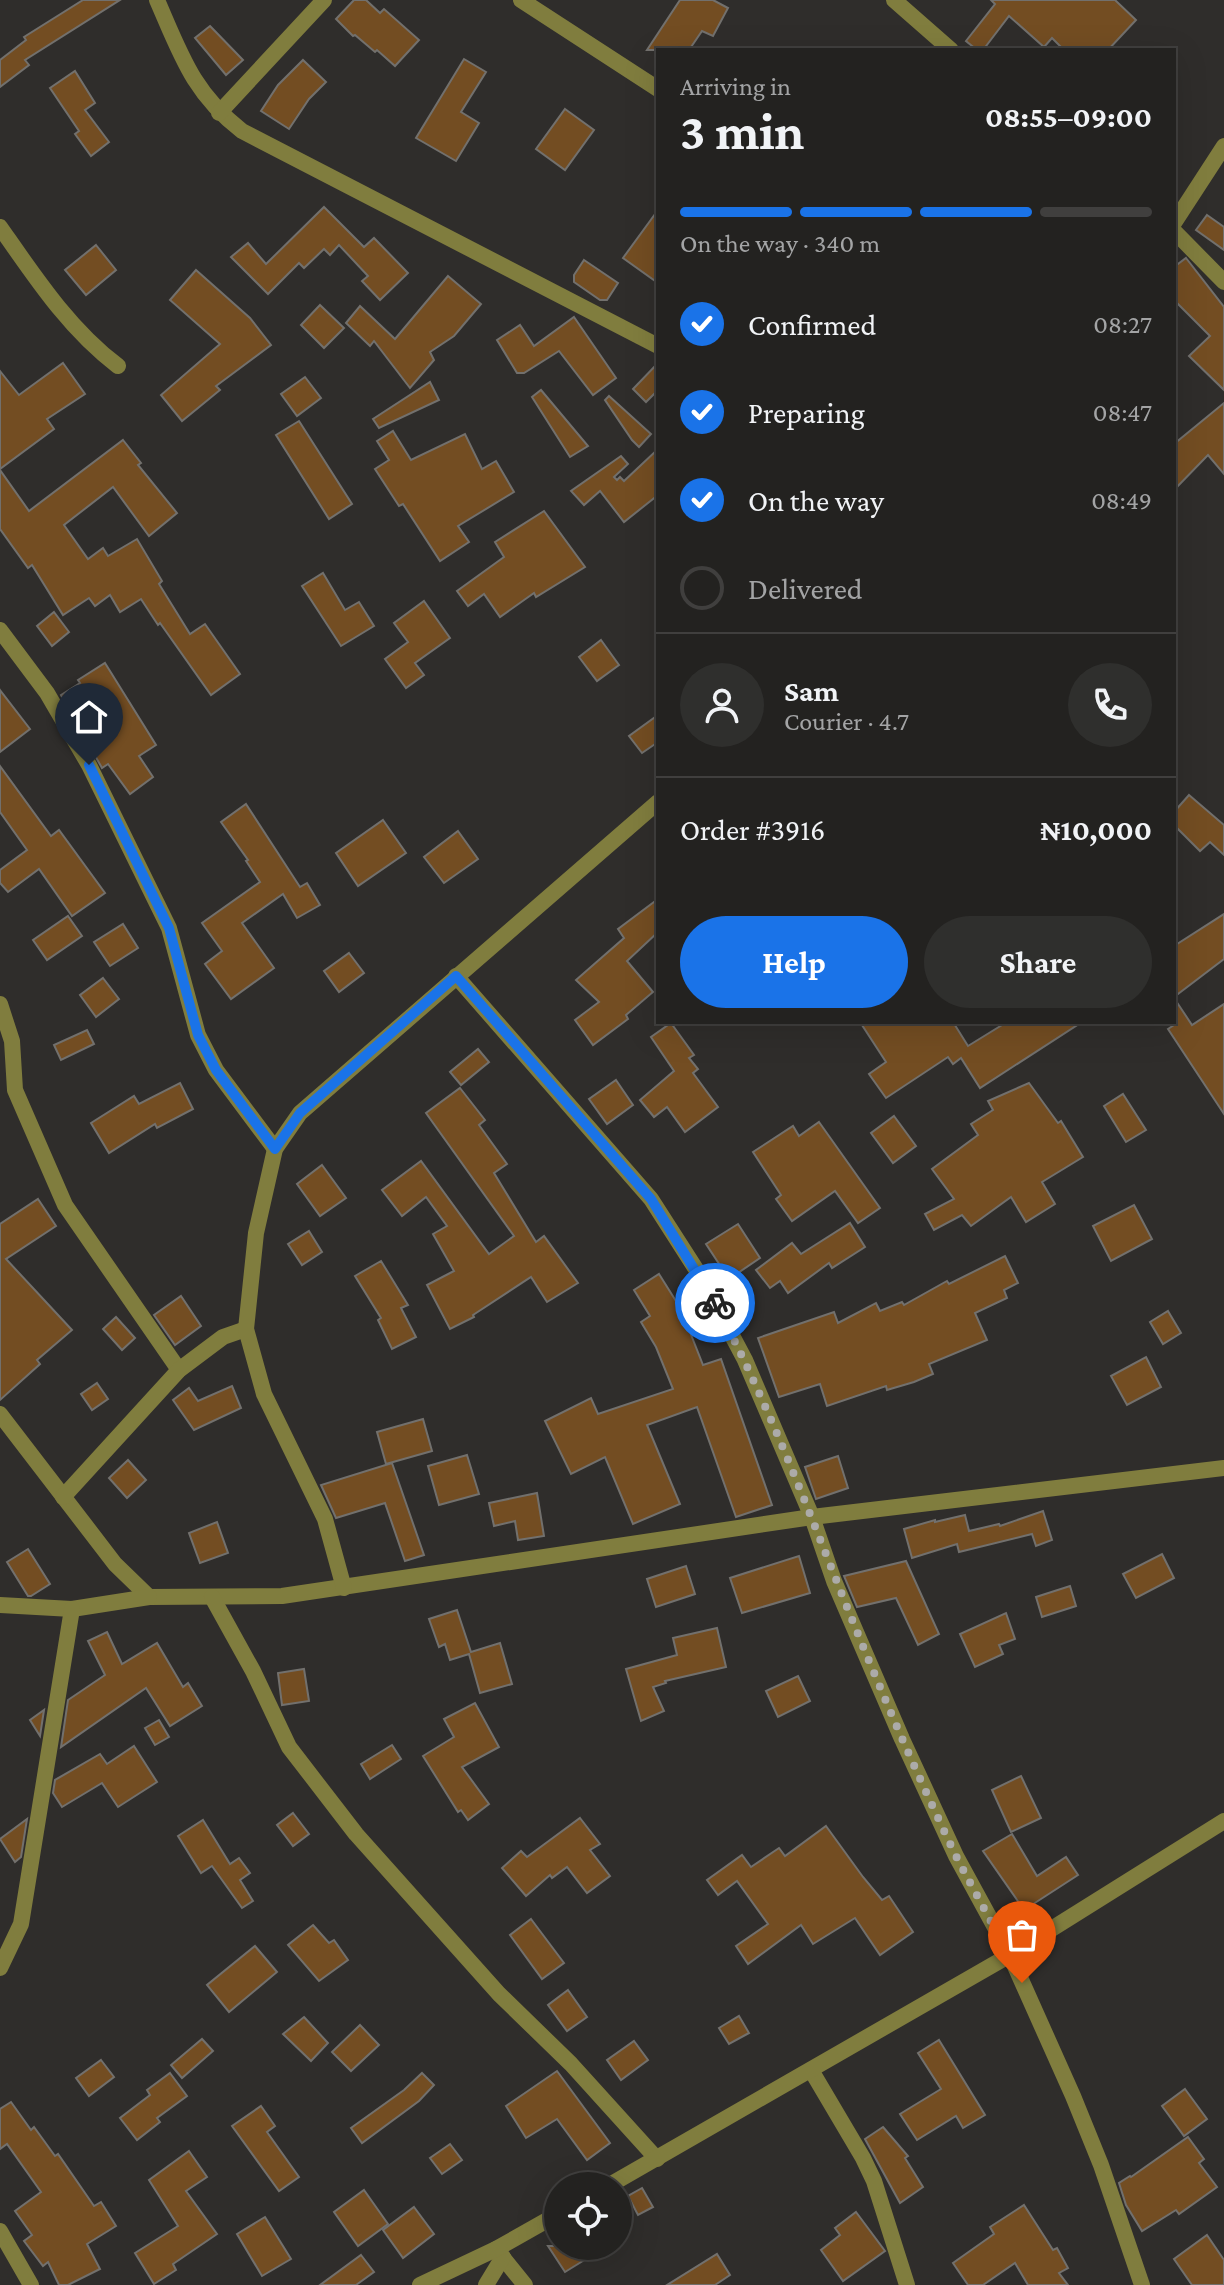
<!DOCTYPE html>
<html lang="en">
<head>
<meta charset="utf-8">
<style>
	:root { --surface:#232220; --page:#2f2f2d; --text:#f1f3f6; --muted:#a3a4a5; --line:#403f3e; --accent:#1a73e8 }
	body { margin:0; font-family:"Crimson Pro",serif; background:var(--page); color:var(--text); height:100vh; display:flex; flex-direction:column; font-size:30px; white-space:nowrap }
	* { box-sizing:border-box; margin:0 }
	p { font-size:26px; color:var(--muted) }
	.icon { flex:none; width:44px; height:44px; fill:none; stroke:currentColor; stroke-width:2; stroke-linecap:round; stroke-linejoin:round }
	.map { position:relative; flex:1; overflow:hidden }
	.details { position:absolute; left:656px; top:48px; width:520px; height:976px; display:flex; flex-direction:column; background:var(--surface); border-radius:0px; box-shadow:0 8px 32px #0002,0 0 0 2px var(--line) }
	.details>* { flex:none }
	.buttons { position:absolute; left:544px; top:2172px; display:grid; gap:16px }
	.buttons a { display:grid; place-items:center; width:88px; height:88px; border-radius:50%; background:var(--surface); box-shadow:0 8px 32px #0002,0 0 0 2px var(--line); font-size:40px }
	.pin { position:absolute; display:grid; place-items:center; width:68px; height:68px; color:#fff; margin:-82px -34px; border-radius:50% 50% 50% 0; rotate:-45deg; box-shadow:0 0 8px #0007 }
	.pin .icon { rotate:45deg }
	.courier { position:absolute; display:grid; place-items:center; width:80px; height:80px; margin:-40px; border:6px solid #1a73e8; border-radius:50%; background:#fff; color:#222; box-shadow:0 2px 10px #0007 }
	.headline em { font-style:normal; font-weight:700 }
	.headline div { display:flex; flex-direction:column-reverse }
	.headline { display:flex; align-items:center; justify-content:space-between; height:136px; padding:0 24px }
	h1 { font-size:52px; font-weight:700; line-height:60px }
	.bar { display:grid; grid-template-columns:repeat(4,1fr); gap:12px 8px; align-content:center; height:96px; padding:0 24px }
	.bar i { height:10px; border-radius:6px; background:var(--line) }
	.bar .current { background:var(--accent) }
	.bar p { grid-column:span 4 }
	.line { display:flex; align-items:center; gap:20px; padding:0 24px; border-top:2px solid var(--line) }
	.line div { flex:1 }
	.round { display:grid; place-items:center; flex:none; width:84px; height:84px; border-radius:42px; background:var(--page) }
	ol { padding:0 24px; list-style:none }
	li { display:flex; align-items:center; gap:24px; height:88px }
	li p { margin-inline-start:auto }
	li .icon { padding:8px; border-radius:50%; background:var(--accent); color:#fff; stroke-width:4 }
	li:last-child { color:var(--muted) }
	li i { width:44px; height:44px; border:4px solid var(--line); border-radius:50% }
	.button { display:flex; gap:16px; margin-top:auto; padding:16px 24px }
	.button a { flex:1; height:92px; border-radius:48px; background:var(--accent); color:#fff; font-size:32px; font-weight:700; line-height:92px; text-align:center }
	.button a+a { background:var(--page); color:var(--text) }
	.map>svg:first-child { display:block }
</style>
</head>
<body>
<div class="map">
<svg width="1224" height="2285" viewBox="0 0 1224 2285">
	<rect width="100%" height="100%" fill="#2f2d2b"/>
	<g fill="#734d22" stroke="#72706d" stroke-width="2">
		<path d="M83,0H120L25,60L29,65L0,87V60L26,40L24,37Z"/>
		<path d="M354,0H366L380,13L384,9L419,40L395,66L377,50L375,52L355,35L353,36L336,19Z"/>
		<path d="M680,0H713L728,8L713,36L702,31L689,50H647Z"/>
		<path d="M991,0H1115L1136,20L1108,50H1064L1052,38L1044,47L1009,16L983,50H977L966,41L995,4Z"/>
		<path d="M210,26L243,60L226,75L195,38Z"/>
		<path d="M464,59L486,72L461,112L479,123L456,161L416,138Z"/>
		<path d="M303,60L326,82L309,99L289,129L261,111L278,85Z"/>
		<path d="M75,71L95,103L85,110L109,142L91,156L75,134L79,131L50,88Z"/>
		<path d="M565,109L594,130L565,170L536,149Z"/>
		<path d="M324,207L364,247L374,238L408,273L380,300L362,281L368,276L339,245L330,255L324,249L304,268L299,263L268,294L231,257L248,243L266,264Z"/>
		<path d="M658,210V283L623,258Z"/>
		<path d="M1207,215L1224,227V250L1196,230Z"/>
		<path d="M96,245L116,270L86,295L65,270Z"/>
		<path d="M1186,258L1224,307V390L1189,356L1210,336L1174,300V267Z"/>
		<path d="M584,260L618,283L607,300H600L574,282V275Z"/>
		<path d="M196,270L250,318L271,345L216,386L220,390L182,421L161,395L220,344L170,300Z"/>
		<path d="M448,276L481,304L454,336L430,352L434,360L410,388L374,341L370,346L346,323L360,306L395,339Z"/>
		<path d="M320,305L344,328L324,348L301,325Z"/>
		<path d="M574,317L616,378L593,395L559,351L524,373H517L497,340L520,325L534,346Z"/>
		<path d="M63,363L85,394L47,419L54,429L0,469V371L19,395Z"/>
		<path d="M658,363V390L646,402L633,389Z"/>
		<path d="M305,377L321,398L297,416L281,394Z"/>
		<path d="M430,382L439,400L379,428L373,419Z"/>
		<path d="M541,390L588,446L570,457L532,397Z"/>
		<path d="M609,396L651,434L639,447L632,440L605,400Z"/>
		<path d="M1224,403V474L1208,455L1174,490V444Z"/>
		<path d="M299,421L352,504L329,519L276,435Z"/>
		<path d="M393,431L411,460L465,434L482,469L496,461L514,492L458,526L469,542L440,561L403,504L399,506L375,469L389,460L377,441Z"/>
		<path d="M123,440L141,463L138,465L177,513L149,536L113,487L64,525L88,559L103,548L108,556L137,539L162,581L159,584L190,634L205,624L240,674L211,695L160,623L158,625L141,599L120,612L110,595L95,606L89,598L63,615L32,565L28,568L0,529V470L29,511Z"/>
		<path d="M658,449V495L624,522L600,491L584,505L571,491L621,456L628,464L614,477L617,480L620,477L624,481Z"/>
		<path d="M544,511L585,567L536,597L534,593L500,617L484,594L468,606L457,591L504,557L495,542Z"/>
		<path d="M323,573L345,610L359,602L374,626L341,646L302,586Z"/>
		<path d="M424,601L450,638L415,663L424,675L406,688L385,659L408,642L394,623Z"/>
		<path d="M54,612L69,632L52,646L37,626Z"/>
		<path d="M601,640L619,665L597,681L579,657Z"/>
		<path d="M105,663L156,745L139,756L153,777L130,794L108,764L102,768L61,695L80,683L78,680Z"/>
		<path d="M0,690L30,729L0,752Z"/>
		<path d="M658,715V742L642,753L629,736Z"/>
		<path d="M0,766L51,836L59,830L105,893L72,916L39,869L8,892L0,883V870L27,850L0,812Z"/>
		<path d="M1189,795L1224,825V855L1210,842L1200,851L1174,825V812Z"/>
		<path d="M246,804L300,887L307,883L320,905L297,918L283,894L242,923L274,968L231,999L205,964L222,951L202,923L260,882L246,861L248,860L221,822Z"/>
		<path d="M383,820L406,853L358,886L336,853Z"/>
		<path d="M458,831L478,859L444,883L424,857Z"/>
		<path d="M658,899V932L627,961L653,992L626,1015L628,1019L593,1045L575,1020L599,1002L576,980L624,938L618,929Z"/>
		<path d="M1224,914V959L1174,997V946Z"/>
		<path d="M68,916L82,936L47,960L33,940Z"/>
		<path d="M123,924L138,948L110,966L94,942Z"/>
		<path d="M349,953L364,973L339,992L324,971Z"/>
		<path d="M103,978L119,999L96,1017L80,995Z"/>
		<path d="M1174,998L1192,1025L1224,1004V1114L1168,1029L1174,1025Z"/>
		<path d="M860,1022H953L968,1046L1007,1022H1082L980,1088L961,1058L953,1064L948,1057L886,1098L869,1074L886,1062Z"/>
		<path d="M671,1023L694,1055L689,1058L698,1069L693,1073L718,1107L685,1132L667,1107L654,1117L640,1100L674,1071L651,1037Z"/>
		<path d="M87,1030L94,1044L61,1060L54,1045Z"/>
		<path d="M478,1049L489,1062L461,1085L450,1072Z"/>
		<path d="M616,1080L633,1105L607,1124L589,1099Z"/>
		<path d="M180,1083L193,1109L157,1128L155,1124L109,1153L91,1123L134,1096L139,1104Z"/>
		<path d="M1029,1083L1058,1123L1061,1121L1083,1157L1042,1182L1055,1204L1026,1222L1011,1197L971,1226L962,1215L934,1230L925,1214L954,1199L932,1169L978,1135L971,1124L993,1110L988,1101Z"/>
		<path d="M460,1088L485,1120L479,1125L507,1164L494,1173L536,1242L544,1236L578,1283L547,1302L531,1277L473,1315L474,1317L450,1329L427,1285L454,1271L433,1234L447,1226L426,1197L402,1216L382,1190L421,1161L489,1254L514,1236L426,1113Z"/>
		<path d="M1123,1094L1146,1130L1126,1142L1104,1106Z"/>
		<path d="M894,1116L916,1146L893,1163L871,1133Z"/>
		<path d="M819,1122L880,1208L858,1223L835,1191L792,1221L776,1199L781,1195L753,1152L793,1126L799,1136Z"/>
		<path d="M322,1165L346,1198L320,1216L297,1184Z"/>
		<path d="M38,1199L56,1226L6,1259L72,1330L37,1360L40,1364L0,1400V1224Z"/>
		<path d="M1134,1205L1152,1239L1111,1261L1093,1226Z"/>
		<path d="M850,1223L865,1247L832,1268L829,1263L788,1293L780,1281L770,1288L756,1270L792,1243L801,1254Z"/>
		<path d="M738,1224L760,1258L729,1279L706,1244Z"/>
		<path d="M309,1231L322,1252L302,1265L288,1244Z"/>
		<path d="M1005,1256L1018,1283L1004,1290L1007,1298L975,1313L987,1340L929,1364L933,1374L914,1382L887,1390L886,1386L827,1406L820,1384L779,1397L758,1338L834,1312L838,1323L876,1303L880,1311L902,1302L904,1305L947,1281L949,1284Z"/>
		<path d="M381,1261L408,1305L401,1308L416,1337L392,1349L378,1320L381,1318L355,1276Z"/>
		<path d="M659,1274L691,1325L688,1327L703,1365L721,1359L772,1505L736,1517L697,1407L647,1425L680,1504L633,1524L605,1457L571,1474L545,1421L591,1398L598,1414L673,1389L656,1347L641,1322L650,1316L634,1290Z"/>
		<path d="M181,1296L201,1326L175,1345L154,1315Z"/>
		<path d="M1168,1311L1181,1333L1163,1344L1150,1322Z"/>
		<path d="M116,1317L135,1338L122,1350L103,1329Z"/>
		<path d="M1146,1357L1161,1387L1127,1405L1111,1376Z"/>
		<path d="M97,1383L108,1399L92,1410L81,1394Z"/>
		<path d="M232,1386L241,1408L194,1430L173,1400L189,1388L198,1401Z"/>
		<path d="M423,1419L432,1451L386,1464L377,1432Z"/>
		<path d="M467,1455L479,1494L439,1505L428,1466Z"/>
		<path d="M838,1456L848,1488L816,1499L805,1467Z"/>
		<path d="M128,1460L146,1480L127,1498L109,1478Z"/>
		<path d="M392,1463L424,1555L405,1561L385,1503L336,1518L321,1485Z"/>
		<path d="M537,1493L544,1536L518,1540L515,1521L494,1526L489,1503Z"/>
		<path d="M1043,1511L1052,1540L1036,1546L1032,1534L959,1552L957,1544L912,1558L904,1529L935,1520V1522L965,1515L969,1531L999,1524L1000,1526Z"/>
		<path d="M217,1522L228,1553L200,1563L189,1533Z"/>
		<path d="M28,1549L50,1584L31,1596H28L7,1562Z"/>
		<path d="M1162,1554L1174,1578L1136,1598L1123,1574Z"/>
		<path d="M799,1556L810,1593L742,1613L730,1578Z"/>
		<path d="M906,1561L939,1634L918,1645L896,1598L857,1607L844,1576Z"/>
		<path d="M686,1566L695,1594L656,1607L647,1579Z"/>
		<path d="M1070,1586L1076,1606L1042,1617L1036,1597Z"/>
		<path d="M457,1610L471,1652L500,1643L512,1684L480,1693L469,1654L450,1660L445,1644L439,1647L429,1619Z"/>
		<path d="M1006,1613L1015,1639L999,1645L1003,1654L975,1667L960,1634Z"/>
		<path d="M717,1628L726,1667L665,1681L666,1683L653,1687L664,1711L641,1721L626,1669L677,1655L673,1638Z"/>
		<path d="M107,1632L122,1664L157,1643L183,1687L188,1683L202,1706L170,1726L146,1688L61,1747L68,1700L105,1675L88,1641Z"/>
		<path d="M304,1669L309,1701L282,1705L278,1673Z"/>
		<path d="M798,1676L810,1701L778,1717L766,1691Z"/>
		<path d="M475,1703L499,1747L462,1767L489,1804L468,1820L461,1810L458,1812L423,1756L454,1737L444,1719Z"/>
		<path d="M44,1710L40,1736L30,1720Z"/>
		<path d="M159,1720L169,1737L155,1745L145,1728Z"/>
		<path d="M392,1745L401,1759L370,1779L361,1764Z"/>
		<path d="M134,1746L157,1782L118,1807L102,1783L62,1807L53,1793L55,1780L100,1754L107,1764Z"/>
		<path d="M1021,1776L1041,1818L1011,1832L992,1790Z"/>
		<path d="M293,1813L309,1834L293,1846L277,1825Z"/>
		<path d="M580,1818L600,1844L590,1850L610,1876L587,1893L567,1867L552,1878L550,1875L526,1896L502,1868L521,1851L527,1857Z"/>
		<path d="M27,1819L21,1857L15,1862L0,1839Z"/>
		<path d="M203,1820L230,1864L239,1858L250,1873L240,1880L253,1901L242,1908L212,1866L201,1873L178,1836Z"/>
		<path d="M826,1826L863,1877L882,1900L889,1896L913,1932L880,1955L855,1918L813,1944L801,1925L748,1964L736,1946L768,1924L737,1881L718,1895L707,1880L742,1855L751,1867L779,1848L785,1856Z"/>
		<path d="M1012,1834L1037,1876L1066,1857L1078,1875L1024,1910L983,1851Z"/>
		<path d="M531,1919L564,1963L542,1979L510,1935Z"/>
		<path d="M313,1925L329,1943L334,1940L348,1960L319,1981L288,1945Z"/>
		<path d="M255,1946L277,1972L229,2012L207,1985Z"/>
		<path d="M568,1990L587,2017L567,2031L548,2005Z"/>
		<path d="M739,2016L749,2033L729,2044L719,2028Z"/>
		<path d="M304,2017L328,2043L311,2061L283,2034Z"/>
		<path d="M360,2025L379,2045L351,2071L332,2052Z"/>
		<path d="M202,2039L213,2051L182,2078L171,2065Z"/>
		<path d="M939,2040L985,2115L963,2128L956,2116L917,2140L900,2114L941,2089L918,2053Z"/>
		<path d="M634,2041L648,2060L621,2080L607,2060Z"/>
		<path d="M101,2060L114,2077L89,2096L76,2078Z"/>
		<path d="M557,2071L610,2143L587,2160L557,2119L526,2138L506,2106Z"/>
		<path d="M170,2073L187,2096L157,2118L160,2122L137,2140L120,2118L150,2095L147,2090Z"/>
		<path d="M422,2073L434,2085L419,2101L362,2143L351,2128L404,2090Z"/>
		<path d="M1185,2089L1207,2119L1184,2136L1162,2106Z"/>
		<path d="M11,2102L31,2130L34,2127L55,2156L58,2154L94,2206L101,2202L116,2226L87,2244L100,2269L68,2285H59L48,2262L43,2266L24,2241L32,2235L15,2211L41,2192L7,2144L0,2149V2109Z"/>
		<path d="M261,2106L275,2126L267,2132L299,2177L279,2191L232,2126Z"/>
		<path d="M883,2127L908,2156L905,2158L923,2187L900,2203L865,2139Z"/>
		<path d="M1188,2137L1204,2159L1199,2163L1217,2187L1179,2214L1176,2210L1142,2231L1126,2205L1119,2183L1130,2176L1131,2177Z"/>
		<path d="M450,2144L462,2160L442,2174L430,2158Z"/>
		<path d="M189,2151L207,2177L186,2191L217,2234L173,2264L176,2270L154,2284L135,2253L178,2226L149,2180Z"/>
		<path d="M642,2188L653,2207L638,2215L628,2196Z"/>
		<path d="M364,2190L388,2224L358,2246L334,2212Z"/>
		<path d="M1024,2205L1053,2250L1057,2248L1068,2268L1059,2273L1068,2285H1028L1015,2263L983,2285H968L953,2263L994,2234L990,2227Z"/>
		<path d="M414,2207L434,2234L403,2258L383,2230Z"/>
		<path d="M856,2212L885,2251L843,2281L821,2250L840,2235L835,2228Z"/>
		<path d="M265,2217L291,2259L262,2276L237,2234Z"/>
		<path d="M1207,2235L1224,2260V2285H1192L1174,2259Z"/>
		<path d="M548,2246H607L565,2272Z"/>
		<path d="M717,2254L730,2275L715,2285H667Z"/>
		<path d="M361,2255L374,2272L356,2285H320Z"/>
	</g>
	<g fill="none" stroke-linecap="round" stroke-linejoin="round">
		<g stroke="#807d3e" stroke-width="16">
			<path d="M157,0C181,55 193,93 242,131L658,346"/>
			<path d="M521,0L658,89"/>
			<path d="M894,0L951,50"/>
			<path d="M219,113L324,0"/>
			<path d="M1174,223L1224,146"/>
			<path d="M0,227C35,277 69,329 118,366"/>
			<path d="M1174,231L1224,282"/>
			<path d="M0,630L47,693L89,765L169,928L198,1035L216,1070L275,1149"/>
			<path d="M456,976L651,1199L701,1277L745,1360L812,1517L834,1581L902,1739L956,1856L1010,1955L1073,2096L1101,2165L1142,2285"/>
			<path d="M0,1004L12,1041L15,1090L65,1205L179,1370"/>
			<path d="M0,1414L115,1564L149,1597L282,1596L812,1517L1224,1468"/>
			<path d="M63,1497L179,1370L223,1337L246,1329"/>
			<path d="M344,1588L325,1519L264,1394L246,1329L256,1233L275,1149L300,1113L658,802"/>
			<path d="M212,1597L253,1671L289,1747L356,1834L499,1994L571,2064L657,2159"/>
			<path d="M0,1605L72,1609L149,1597"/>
			<path d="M0,1968L21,1924L72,1609"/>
			<path d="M811,2070L863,2158L874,2181L907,2285"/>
			<path d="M0,2231L31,2285"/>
			<path d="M496,2249L525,2285"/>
			<path d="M486,2285L503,2257"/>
		</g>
		<g stroke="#807d3e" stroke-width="16">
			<path d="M608,2186L1010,1955L1224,1821"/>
			<path d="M420,2285L496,2249L558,2214"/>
		</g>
	</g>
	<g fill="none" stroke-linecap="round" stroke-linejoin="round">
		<path stroke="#acaba9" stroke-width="8" stroke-dasharray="0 14.4" d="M715,1303C780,1424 824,1556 878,1682C902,1740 928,1797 955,1854C977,1897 1002,1939 1022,1983"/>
		<path stroke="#1a73e8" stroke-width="10" d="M89,765L169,928L198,1035L216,1070L275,1149L300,1113L456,976L651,1199L715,1303"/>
	</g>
</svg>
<div class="buttons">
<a><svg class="icon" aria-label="locate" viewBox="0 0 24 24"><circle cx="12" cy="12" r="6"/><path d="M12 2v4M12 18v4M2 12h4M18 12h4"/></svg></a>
</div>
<div class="pin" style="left:1022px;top:1983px;background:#ea580c"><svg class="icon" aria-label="bag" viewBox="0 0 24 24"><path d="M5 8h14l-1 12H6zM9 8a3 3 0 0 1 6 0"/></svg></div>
<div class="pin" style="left:89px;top:765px;background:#1f2937"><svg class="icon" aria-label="home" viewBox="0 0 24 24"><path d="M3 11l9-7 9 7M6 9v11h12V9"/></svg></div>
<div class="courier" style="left:715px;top:1303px"><svg class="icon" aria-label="bike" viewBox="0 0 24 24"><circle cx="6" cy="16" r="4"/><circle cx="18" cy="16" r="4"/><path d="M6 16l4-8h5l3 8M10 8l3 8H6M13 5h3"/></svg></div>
<section class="details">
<div class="headline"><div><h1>3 min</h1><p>Arriving in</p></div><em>08:55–09:00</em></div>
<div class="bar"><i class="current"></i><i class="current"></i><i class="current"></i><i></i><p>On the way · 340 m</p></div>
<ol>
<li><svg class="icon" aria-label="check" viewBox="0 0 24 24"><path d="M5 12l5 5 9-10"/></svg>Confirmed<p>08:27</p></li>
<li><svg class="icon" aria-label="check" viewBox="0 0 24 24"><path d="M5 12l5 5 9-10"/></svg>Preparing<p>08:47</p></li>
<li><svg class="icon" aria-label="check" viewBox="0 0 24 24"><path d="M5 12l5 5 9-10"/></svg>On the way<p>08:49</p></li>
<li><i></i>Delivered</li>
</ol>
<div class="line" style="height:144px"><a class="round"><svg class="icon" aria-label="person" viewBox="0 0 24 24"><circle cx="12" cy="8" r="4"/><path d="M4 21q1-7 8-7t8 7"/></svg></a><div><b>Sam</b><p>Courier · 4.7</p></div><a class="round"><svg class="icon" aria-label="phone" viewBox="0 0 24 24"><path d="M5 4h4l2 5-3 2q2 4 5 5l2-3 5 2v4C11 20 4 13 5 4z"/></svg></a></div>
<div class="line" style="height:104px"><div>Order #3916</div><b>₦10,000</b></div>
<div class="button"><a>Help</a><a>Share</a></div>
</section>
</div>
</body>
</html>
